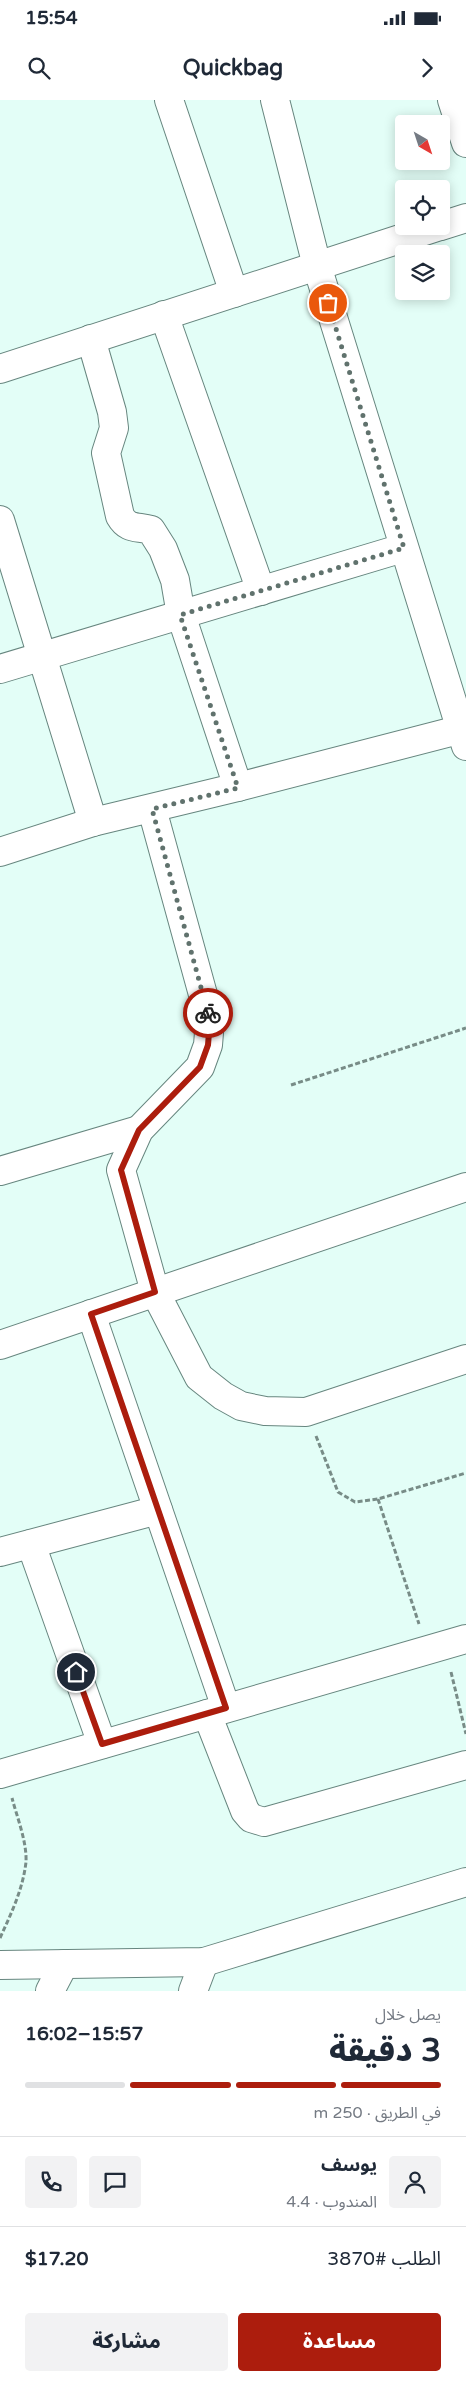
<!DOCTYPE html>
<html lang="ar">
<head>
<meta charset="utf-8">
<style>
	:root { --surface:#fff; --page:#f2f2f3; --text:#1f2937; --muted:#747a83; --line:#e0e1e3; --accent:#ac1d0d }
	body { margin:0; font-family:"Varela Round","Noto Sans Arabic",sans-serif; background:var(--page); color:var(--text); direction:rtl; height:100vh; display:flex; flex-direction:column; font-size:19px; white-space:nowrap }
	* { box-sizing:border-box; margin:0 }
	p { font-size:16px; color:var(--muted) }
	.icon { flex:none; width:28px; height:28px; fill:none; stroke:currentColor; stroke-width:2; stroke-linecap:round; stroke-linejoin:round }
	.map { position:relative; height:1891px; overflow:hidden; direction:ltr }
	.drawer { display:flex; flex-direction:column; background:var(--surface); flex:1 }
	.drawer>* { flex:none }
	.needle { width:32px; rotate:141deg }
	.controls { position:absolute; left:395px; top:15px; display:grid; gap:10px }
	.controls a { display:grid; place-items:center; width:55px; height:55px; border-radius:5px; background:var(--surface); box-shadow:0 2px 12px #0003; font-size:25px }
	.pin { position:absolute; display:grid; place-items:center; width:42px; height:42px; color:#fff; margin:-21px; border:2px solid #fff; border-radius:50%; box-shadow:0 1px 5px #0007 }
	.courier { position:absolute; display:grid; place-items:center; width:50px; height:50px; margin:-25px; border:4px solid #ac1d0d; border-radius:50%; background:#fff; color:#222; box-shadow:0 1px 6px #0007 }
	.summary em { font-style:normal; font-weight:800 }
	.summary div { display:flex; flex-direction:column-reverse }
	.summary { display:flex; align-items:center; justify-content:space-between; height:85px; padding:0 25px }
	h1 { font-size:32px; font-weight:800; line-height:38px }
	.bar { display:grid; grid-template-columns:repeat(4,1fr); gap:8px 5px; align-content:center; height:60px; padding:0 25px }
	.bar i { height:6px; border-radius:4px; background:var(--line) }
	.bar .selected { background:var(--accent) }
	.bar p { grid-column:span 4 }
	.line { display:flex; align-items:center; gap:12px; padding:0 25px; border-top:1px solid var(--line) }
	.line div { flex:1 }
	.round { display:grid; place-items:center; flex:none; width:52px; height:52px; border-radius:5px; background:var(--page) }
	.button { display:flex; gap:10px; margin-top:auto; padding:10px 25px }
	.button a { flex:1; height:58px; border-radius:5px; background:var(--accent); color:#fff; font-size:20px; font-weight:800; line-height:58px; text-align:center }
	.button a+a { background:var(--page); color:var(--text) }
	.status { display:flex; justify-content:space-between; align-items:center; height:35px; padding:0 25px; background:var(--surface); direction:ltr }
	.status svg { height:14px; fill:currentColor }
	header { display:flex; justify-content:space-between; align-items:center; height:65px; padding:0 25px; background:var(--surface); font-size:22px; font-weight:800 }
	.map>svg:first-child { display:block }
</style>
</head>
<body>
<div class="status"><b>15:54</b><svg viewBox="0 0 49 12"><path d="M0 12V9h3v3zM5 12V6h3v6zM10 12V3h3v9zM15 12V0h3v12zM26 1h20v11H26zM47 4h2v5h-2z"/></svg></div>
<header><svg class="icon" aria-label="forward" viewBox="0 0 24 24"><path d="M9 5l7 7-7 7"/></svg>Quickbag<svg class="icon" aria-label="search" viewBox="0 0 24 24"><circle cx="10" cy="10" r="6"/><path d="M15 15l6 6"/></svg></header>
<div class="map">
<svg width="466" height="1891" viewBox="0 0 466 1891">
	<rect width="100%" height="100%" fill="#e3fef7"/>
	<g fill="none" stroke-linecap="round" stroke-linejoin="round">
		<g stroke="#67867f" stroke-width="30">
			<g id="minor">
				<path d="M169,0L234,193"/>
				<path d="M275,0L317,166L466,646"/>
				<path d="M452,0L466,43"/>
				<path d="M441,126L466,118"/>
				<path d="M164,215L261,491"/>
				<path d="M91,239L112,312L114,328L106,353L120,416C128,430 137,426 151,430L163,449L175,480L181,515L238,687"/>
				<path d="M0,269L440,126"/>
				<path d="M0,420L93,722"/>
				<path d="M0,569L403,448"/>
				<path d="M152,709L210,920L208,945L200,967L139,1030L121,1070L155,1192L199,1277L223,1296L241,1306L265,1311L306,1312L466,1259"/>
				<path d="M0,752L93,722L238,687L466,628"/>
				<path d="M0,1071L139,1030"/>
				<path d="M91,1214L226,1608"/>
				<path d="M0,1245L466,1087"/>
				<path d="M31,1444L102,1644"/>
				<path d="M0,1452L158,1410"/>
				<path d="M207,1614L245,1711L251,1718L264,1722L466,1665"/>
				<path d="M0,1674L466,1539"/>
				<path d="M0,1865L204,1862L466,1782"/>
				<path d="M50,1891L64,1864"/>
				<path d="M193,1891L204,1862"/>
			</g>
		</g>
		<g stroke="#788c87" stroke-width="3" stroke-dasharray="5 2.5" stroke-linecap="butt">
			<path d="M291,985L466,928"/>
			<path d="M316,1336L338,1392L355,1402L378,1399L466,1373"/>
			<path d="M378,1399L419,1524"/>
			<path d="M451,1572L466,1634"/>
			<path d="M0,1838C11,1814 23,1789 26,1762C27,1742 17,1717 12,1698"/>
		</g>
		<use href="#minor" stroke="#fff" stroke-width="28"/>
	</g>
	<g fill="none" stroke-linecap="round" stroke-linejoin="round">
		<path stroke="#60726d" stroke-width="5" stroke-dasharray="0 9" d="M208,913L152,709L238,688L180,515L404,448L328,203"/>
		<path stroke="#ac1d0d" stroke-width="6" d="M76,1572L102,1644L226,1608L91,1214L155,1192L121,1070L139,1030L200,967L208,945L210,920L208,913"/>
	</g>
</svg>
<div class="controls">
<a><svg class="needle" viewBox="-14 -14 28 28"><path d="M0-13l5 13h-10z" fill="#e53935"/><path d="M0 13l5-13h-10z" fill="#747a83"/></svg></a>
<a><svg class="icon" aria-label="locate" viewBox="0 0 24 24"><circle cx="12" cy="12" r="6"/><path d="M12 2v4M12 18v4M2 12h4M18 12h4"/></svg></a>
<a><svg class="icon" aria-label="layers" viewBox="0 0 24 24"><path d="M12 4l9 5-9 5-9-5zM3 14l9 5 9-5"/></svg></a>
</div>
<div class="pin" style="left:328px;top:203px;background:#ea580c"><svg class="icon" aria-label="bag" viewBox="0 0 24 24"><path d="M5 8h14l-1 12H6zM9 8a3 3 0 0 1 6 0"/></svg></div>
<div class="pin" style="left:76px;top:1572px;background:#1f2937"><svg class="icon" aria-label="home" viewBox="0 0 24 24"><path d="M3 11l9-7 9 7M6 9v11h12V9"/></svg></div>
<div class="courier" style="left:208px;top:913px"><svg class="icon" aria-label="bike" viewBox="0 0 24 24"><circle cx="6" cy="16" r="4"/><circle cx="18" cy="16" r="4"/><path d="M6 16l4-8h5l3 8M10 8l3 8H6M13 5h3"/></svg></div>
</div>
<section class="drawer">
<div class="summary"><div><h1>3 دقيقة</h1><p>يصل خلال</p></div><em>15:57–16:02</em></div>
<div class="bar"><i class="selected"></i><i class="selected"></i><i class="selected"></i><i></i><p>في الطريق · 250 m</p></div>
<div class="line" style="height:90px"><a class="round"><svg class="icon" aria-label="person" viewBox="0 0 24 24"><circle cx="12" cy="8" r="4"/><path d="M4 21q1-7 8-7t8 7"/></svg></a><div><b>يوسف</b><p>المندوب · 4.4</p></div><a class="round"><svg class="icon" aria-label="chat" viewBox="0 0 24 24"><path d="M4 5h16v11H9l-5 4z"/></svg></a><a class="round"><svg class="icon" aria-label="phone" viewBox="0 0 24 24"><path d="M5 4h4l2 5-3 2q2 4 5 5l2-3 5 2v4C11 20 4 13 5 4z"/></svg></a></div>
<div class="line" style="height:65px"><div>الطلب #3870</div><b>$17.20</b></div>
<div class="button"><a>مساعدة</a><a>مشاركة</a></div>
</section>
</body>
</html>
